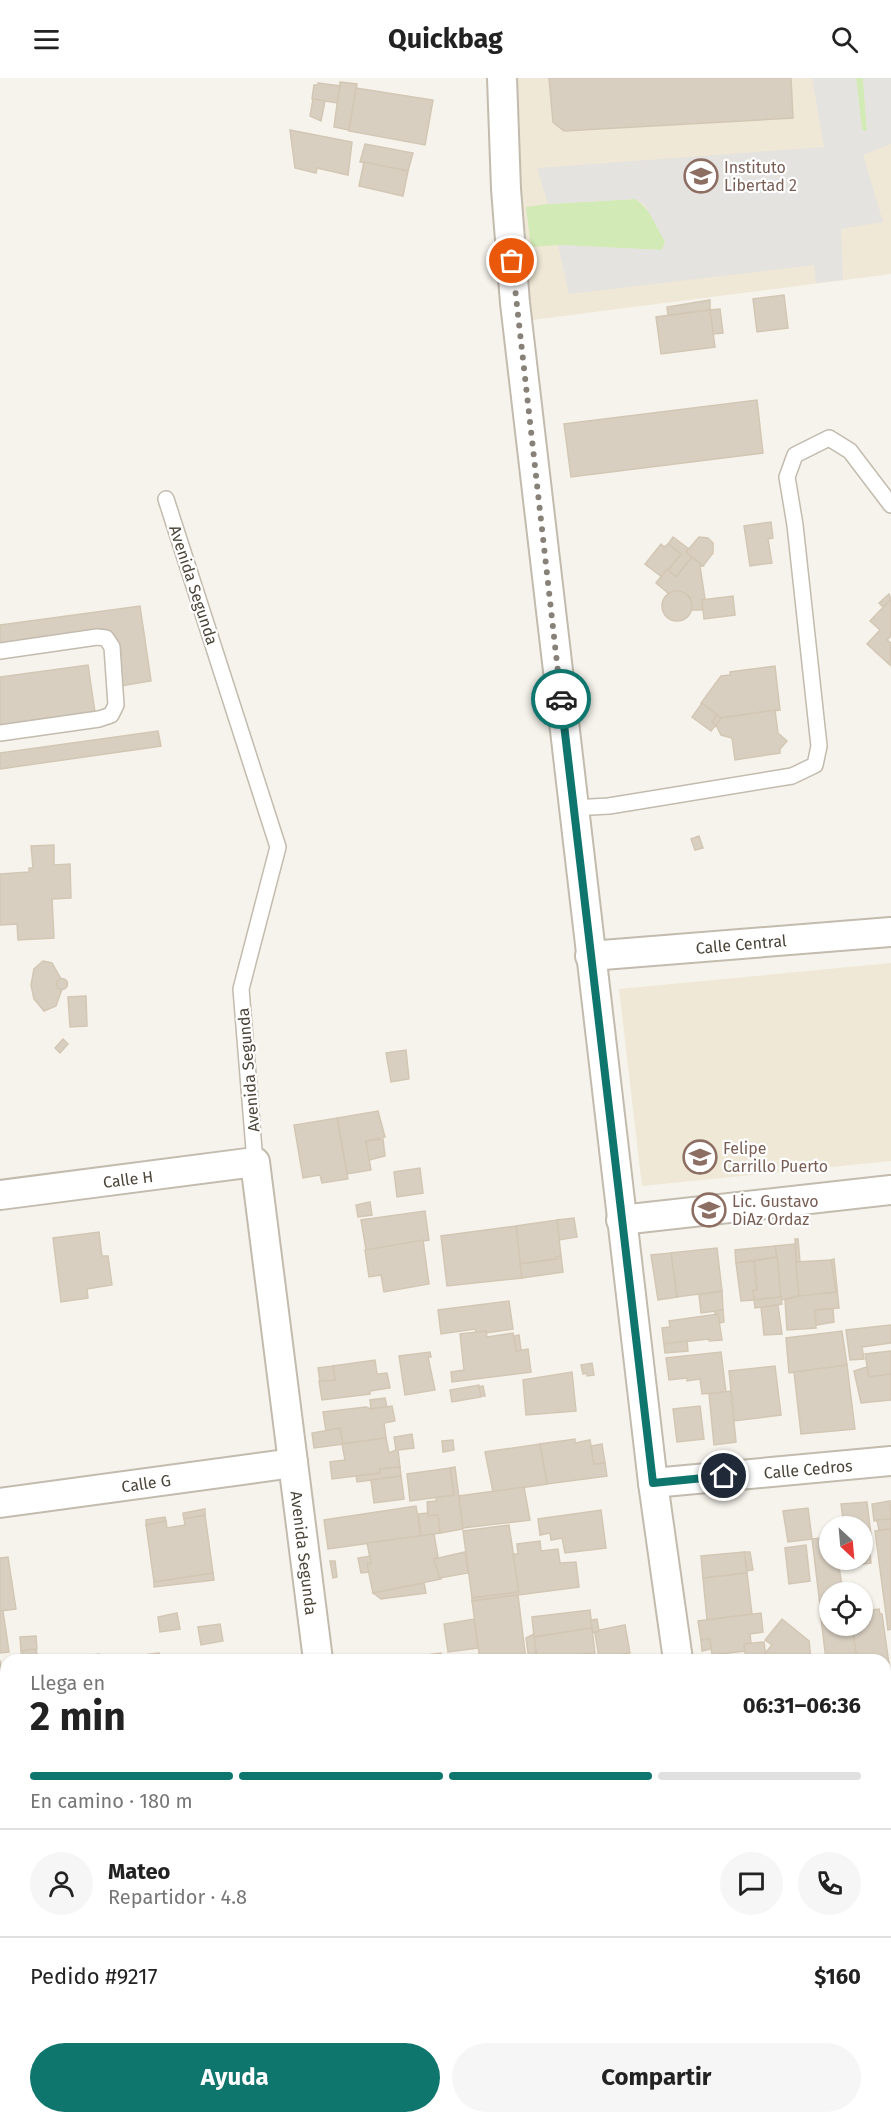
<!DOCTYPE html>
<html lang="es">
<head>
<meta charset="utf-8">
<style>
	:root { --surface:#fff; --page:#f6f6f6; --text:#222; --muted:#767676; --line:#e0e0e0; --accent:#0f766e }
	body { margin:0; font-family:"Fira Sans",sans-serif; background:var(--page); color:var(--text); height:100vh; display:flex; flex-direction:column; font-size:22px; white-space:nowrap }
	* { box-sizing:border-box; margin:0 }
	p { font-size:20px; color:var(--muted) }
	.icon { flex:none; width:33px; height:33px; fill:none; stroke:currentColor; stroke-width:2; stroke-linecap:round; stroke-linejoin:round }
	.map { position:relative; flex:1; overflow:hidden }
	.side { position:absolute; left:0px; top:1576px; width:891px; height:470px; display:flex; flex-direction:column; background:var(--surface); border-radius:18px 18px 0 0; box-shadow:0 2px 4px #0004 }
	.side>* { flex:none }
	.needle { width:39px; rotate:154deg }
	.tools { position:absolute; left:819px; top:1438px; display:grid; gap:12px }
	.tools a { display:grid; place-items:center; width:54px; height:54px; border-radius:50%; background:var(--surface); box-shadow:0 2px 4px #0004; font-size:30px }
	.pin { position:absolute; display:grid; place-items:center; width:51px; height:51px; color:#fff; margin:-26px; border:3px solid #fff; border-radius:50%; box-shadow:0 2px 6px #0007 }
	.courier { position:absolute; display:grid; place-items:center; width:60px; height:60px; margin:-30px; border:4px solid #0f766e; border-radius:50%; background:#fff; color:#222; box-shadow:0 2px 8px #0007 }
	.headline em { font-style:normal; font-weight:700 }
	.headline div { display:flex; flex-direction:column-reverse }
	.headline { display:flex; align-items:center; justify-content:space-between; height:102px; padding:0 30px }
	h1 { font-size:39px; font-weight:700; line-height:45px }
	.bar { display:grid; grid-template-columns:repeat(4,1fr); gap:9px 6px; align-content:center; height:72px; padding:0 30px }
	.bar i { height:8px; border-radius:4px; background:var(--line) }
	.bar .active { background:var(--accent) }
	.bar p { grid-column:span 4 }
	.line { display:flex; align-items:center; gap:15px; padding:0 30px; border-top:2px solid var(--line) }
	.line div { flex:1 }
	.round { display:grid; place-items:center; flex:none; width:63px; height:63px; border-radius:32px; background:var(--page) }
	.cta { display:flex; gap:12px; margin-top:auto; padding:12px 30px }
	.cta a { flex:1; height:69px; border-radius:36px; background:var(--accent); color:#fff; font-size:24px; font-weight:700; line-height:69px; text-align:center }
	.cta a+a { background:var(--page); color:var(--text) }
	header { display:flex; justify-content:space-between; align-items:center; height:78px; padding:0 30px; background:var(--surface); font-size:27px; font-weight:700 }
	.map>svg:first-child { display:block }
</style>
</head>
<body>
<header><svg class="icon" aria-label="menu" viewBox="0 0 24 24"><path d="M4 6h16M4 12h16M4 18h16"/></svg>Quickbag<svg class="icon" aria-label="search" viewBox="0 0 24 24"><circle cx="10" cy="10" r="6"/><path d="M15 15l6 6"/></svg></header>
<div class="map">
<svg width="891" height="2045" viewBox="0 0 891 2045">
	<rect width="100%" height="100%" fill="#f6f3ec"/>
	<g fill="#efe8d6">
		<path d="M499,0H891V196L532,242Z"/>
		<path d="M891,885V1083L642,1108L619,911Z"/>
	</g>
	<g fill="#d2eab5">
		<path d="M856,0H863L867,53H862Z"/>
		<path d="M635,121C650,131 657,147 665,164L662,172L558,167L531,169L526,129L548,126Z"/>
	</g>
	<path fill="#e5e3e0" d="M812,0H856L862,52L867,53L863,0H891V66L863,77L883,144L841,151L843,202L816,205L814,187L569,216L558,167L662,172L665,164L645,127L635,121L548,126L537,90L824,69Z"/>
	<g fill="#d8cfc1" stroke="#d3c7b4" stroke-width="1.5">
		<path d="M549,0H791L793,40L564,53L553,44Z"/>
		<path d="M340,4L357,6L349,52L334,49Z"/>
		<path d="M318,5L340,8L337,25L312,21L314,7H318Z"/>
		<path d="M356,10L433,22L425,67L349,53Z"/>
		<path d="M313,21L325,23L321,43L310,38Z"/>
		<path d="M290,52L352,64L348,97L317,90L316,95L295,90Z"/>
		<path d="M365,66L413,75L408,93L360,84Z"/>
		<path d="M364,84L408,93L403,118L359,108Z"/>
		<path d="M784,217L788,250L757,254L753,221Z"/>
		<path d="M710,222V232L668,237L667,229Z"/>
		<path d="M720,231L723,255L713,256L710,232Z"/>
		<path d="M710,232L715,269L661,276L656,239Z"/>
		<path d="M757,322L763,375L571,399L564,346Z"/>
		<path d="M771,444L773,460L768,461L772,485L750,488L744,448Z"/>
		<path d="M673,459L689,471L686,474L692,479L676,499L668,492L681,476L668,466Z"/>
		<path d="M699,459L708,460L713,465V475L703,488L686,474Z"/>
		<path d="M661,466L664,469L668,466L681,476L662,499L645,486Z"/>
		<path d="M692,479L703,488H700L705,521L702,522L703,532H692L690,519L680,513L668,515L656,505L667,491L676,499Z"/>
		<circle cx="677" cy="528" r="15"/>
		<path d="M889,516L891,521L883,529L879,525Z"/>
		<path d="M733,518L735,537L704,541L702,522Z"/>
		<path d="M891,521V558L887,562L891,565L890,587L867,566L880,552L870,543Z"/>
		<path d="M140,528L151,603L121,608L114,556L0,572V547Z"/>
		<path d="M88,587L95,634L0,647V599Z"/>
		<path d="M775,588L780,632L721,640L701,625L721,598L730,597V594Z"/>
		<path d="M702,625L717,637L712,644L716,647L711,653L692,639Z"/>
		<path d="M775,632L778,655L787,663L780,671V675L735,682L732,660L721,657L716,647L721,640Z"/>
		<path d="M717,637L721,640L716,647L712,644Z"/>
		<path d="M158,653L161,668L0,691V675Z"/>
		<path d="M699,758L703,770L695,772L691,761Z"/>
		<path d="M54,767V787L70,786L71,820L52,821L54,860L18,862L17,846L0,847V796L29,794V790H33L31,768Z"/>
		<path d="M43,883L52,885L61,901L56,907L62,911L56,928L44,933L34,921L31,907L34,891Z"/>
		<circle cx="62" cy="906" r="5.5"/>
		<path d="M86,918L87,948L70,949L68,919Z"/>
		<path d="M63,961L68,966L60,975L55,970Z"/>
		<path d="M406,972L409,1001L391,1004L386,975Z"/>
		<path d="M378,1033L385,1059L366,1063L371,1092L347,1096L337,1040Z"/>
		<path d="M337,1040L348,1101L322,1105L320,1097L303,1100L294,1047Z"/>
		<path d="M383,1061L385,1078L369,1082L366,1063Z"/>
		<path d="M420,1090L423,1115L397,1119L394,1094Z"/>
		<path d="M370,1124L372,1137L358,1139L356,1127Z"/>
		<path d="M425,1133L429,1162L366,1172L361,1142Z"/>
		<path d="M574,1140L577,1159L559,1162L557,1142Z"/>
		<path d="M557,1142L561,1178L556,1179V1181L520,1186L516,1148Z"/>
		<path d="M516,1148L522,1200L447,1208L441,1158Z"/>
		<path d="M99,1154L102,1178H108L112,1207L87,1211L88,1220L61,1224L53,1160Z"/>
		<path d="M795,1161H798L800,1184H796Z"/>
		<path d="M423,1162L429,1206L384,1214L381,1197L369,1199L365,1172Z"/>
		<path d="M795,1166L799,1218L781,1222L775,1168Z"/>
		<path d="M775,1168L777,1179L736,1185L735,1172Z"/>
		<path d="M717,1170L722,1213L677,1219L671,1175Z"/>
		<path d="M671,1175L677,1219L658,1222L651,1177Z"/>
		<path d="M561,1178L563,1194L522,1200L520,1186L556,1181V1179Z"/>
		<path d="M777,1179L781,1219L754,1222L753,1212H757L754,1183Z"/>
		<path d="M834,1181L839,1230L815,1232L816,1250L787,1252L785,1222L801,1217L836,1214L831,1182Z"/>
		<path d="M831,1182L836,1214L799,1218L796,1184Z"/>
		<path d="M754,1183L757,1212H753L754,1222L741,1223L736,1185Z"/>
		<path d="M722,1213L723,1232L701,1235L699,1217Z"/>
		<path d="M781,1219L782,1226L755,1230L754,1222Z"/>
		<path d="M509,1223L513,1251L486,1255V1253L476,1254L475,1251L441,1256L438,1232Z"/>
		<path d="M778,1227L782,1256L764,1257L761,1229Z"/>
		<path d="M833,1231L834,1244L816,1247L815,1232Z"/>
		<path d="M723,1232L724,1244L719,1245L718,1236H715V1233Z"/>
		<path d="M718,1236L722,1262L709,1263V1261L664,1266L662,1250L670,1249L669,1243Z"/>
		<path d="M891,1247V1265L862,1269L864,1281L850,1282L846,1252Z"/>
		<path d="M486,1253L487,1259L513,1255L516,1273L528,1271L531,1294L452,1304L451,1294L464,1292L460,1256Z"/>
		<path d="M842,1253L847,1287L789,1295L786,1260Z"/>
		<path d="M519,1257L521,1272L516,1273L514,1258Z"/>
		<path d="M687,1263L688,1273L665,1275L664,1266Z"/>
		<path d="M891,1273V1296L869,1299L865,1276Z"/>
		<path d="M430,1274L431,1279H428L435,1312L405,1317L399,1278Z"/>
		<path d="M721,1274L726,1314L702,1316L700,1301L687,1303V1300L669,1302L666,1280Z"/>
		<path d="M375,1282L377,1296L387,1295L390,1310L370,1313V1316L322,1322L319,1303L335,1302L333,1288Z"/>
		<path d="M592,1285L594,1297L587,1298V1295L583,1296L581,1287Z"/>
		<path d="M847,1287L855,1351L801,1356L794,1294Z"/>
		<path d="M333,1288L335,1302L320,1303L318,1290Z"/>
		<path d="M775,1288L781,1337L734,1343L729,1293Z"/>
		<path d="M867,1289L869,1299L891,1296V1322L861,1325L854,1293Z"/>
		<path d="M572,1294L576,1333L526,1337L523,1302Z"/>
		<path d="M479,1307L481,1319L452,1324L450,1312Z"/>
		<path d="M483,1308L485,1318H481L479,1309Z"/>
		<path d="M731,1313L736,1364L714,1367L709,1316Z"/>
		<path d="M385,1320L387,1329L371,1331L370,1322Z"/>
		<path d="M392,1328L395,1343L384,1345L386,1360L343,1366L340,1350L326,1353L323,1334L366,1329L371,1331Z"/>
		<path d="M700,1328L704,1361L677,1364L673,1331Z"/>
		<path d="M340,1350L343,1366L314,1370L312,1355Z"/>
		<path d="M412,1356L414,1370L398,1372L400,1389L380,1391V1395L332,1401L330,1384L345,1382L342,1366L386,1360L389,1375L396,1372L394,1359Z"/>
		<path d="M575,1361V1365L590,1362L594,1386L605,1385L607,1398L547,1406L540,1366Z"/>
		<path d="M453,1362L454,1372L443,1374L442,1363Z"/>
		<path d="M540,1366L547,1406L493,1414L485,1374Z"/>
		<path d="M602,1366L605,1385L594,1386L591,1368Z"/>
		<path d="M400,1389L401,1398L357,1404L356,1398L380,1395V1391Z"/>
		<path d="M455,1389L463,1451L440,1455L438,1437L428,1438L427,1424L436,1423V1419L454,1417L450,1390Z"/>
		<path d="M450,1390L454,1417L410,1423L407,1396Z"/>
		<path d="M401,1398L404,1421L374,1425L371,1402Z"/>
		<path d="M524,1409L530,1442L463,1450L459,1418Z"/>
		<path d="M890,1423L891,1441L874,1443L872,1426Z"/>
		<path d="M867,1424L872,1465L862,1467V1449H844L841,1426Z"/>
		<path d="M416,1428L421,1458L328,1471L324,1442Z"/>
		<path d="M808,1430L812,1461L788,1464L783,1433Z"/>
		<path d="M205,1431V1437L184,1441L183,1435Z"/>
		<path d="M601,1432L606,1470L565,1475L562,1460L551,1462L550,1455L540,1457L538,1441Z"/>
		<path d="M428,1435V1438L438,1437L440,1455L421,1458L418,1436Z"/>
		<path d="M205,1437L213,1495L154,1504L146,1447L166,1443L167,1450L185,1447L184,1441Z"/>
		<path d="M165,1439L166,1443L146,1447V1442Z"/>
		<path d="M891,1441V1451L879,1452L877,1442Z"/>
		<path d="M509,1447L519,1514L472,1520L463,1453Z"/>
		<path d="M891,1451V1551L888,1552L875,1453Z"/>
		<path d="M434,1456L438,1479L434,1481L441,1501L373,1515L367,1486L371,1485L367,1465Z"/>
		<path d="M830,1459V1482H838L843,1515H830V1526L820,1527L812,1461Z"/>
		<path d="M540,1463L541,1473L558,1471L560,1485L576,1484L579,1509L472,1523V1520L519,1514L513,1476H518L517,1466Z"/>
		<path d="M869,1466L871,1485L849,1488L848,1482H862V1467Z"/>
		<path d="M806,1467L810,1503L789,1506L785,1470Z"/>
		<path d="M465,1474L468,1495L440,1500L434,1481Z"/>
		<path d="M744,1474H750L753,1492L747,1493Z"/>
		<path d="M744,1474L747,1495L703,1500L701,1478Z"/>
		<path d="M370,1478L371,1485L367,1486L369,1494L361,1495L358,1480Z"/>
		<path d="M8,1479L16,1531L0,1533V1480Z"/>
		<path d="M330,1483H335L337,1499L333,1500Z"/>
		<path d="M213,1495L214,1502L154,1509V1504Z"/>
		<path d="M747,1495L752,1536L707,1542L703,1500Z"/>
		<path d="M424,1505L426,1515L381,1521L373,1515Z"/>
		<path d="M518,1517L526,1582H480L472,1523Z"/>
		<path d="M870,1526L871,1532L879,1531L880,1536H882L889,1586L885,1587V1582H857L852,1548H862V1528Z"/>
		<path d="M590,1532L592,1550L534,1559L532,1539Z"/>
		<path d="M0,1533H3L9,1574L0,1575Z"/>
		<path d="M177,1535L180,1551L160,1554L158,1539Z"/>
		<path d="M761,1535L763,1554L750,1556L751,1565L744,1566L745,1573L712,1577L710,1561L701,1562L698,1543Z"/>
		<path d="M830,1538V1548H852L857,1582H826L821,1540Z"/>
		<path d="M474,1541L478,1570L448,1574L444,1546Z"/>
		<path d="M597,1541L599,1553L593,1555L591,1542Z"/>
		<path d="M782,1541L809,1563L811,1582H766L765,1575L772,1567L765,1562Z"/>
		<path d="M220,1546L223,1563L201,1567L198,1549Z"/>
		<path d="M625,1547L630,1575L599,1580L595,1555L599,1553V1552Z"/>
		<path d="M592,1550L595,1575L537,1582L534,1559Z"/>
		<path d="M534,1556L537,1582H529L526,1560Z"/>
		<path d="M36,1558L37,1571L21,1573L20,1559Z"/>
		<path d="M710,1561L711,1571L702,1573L701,1562Z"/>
		<path d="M764,1564L766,1580L746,1582L744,1566Z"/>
		<path d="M36,1571L38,1582H22L21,1573Z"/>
		<path d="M159,1575L160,1582H120L119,1580Z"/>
		<path d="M441,1575L442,1582H411V1579Z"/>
		<path d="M99,1576L100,1582H62Z"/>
		<path d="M0,1582L3,1605H0Z"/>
		<path d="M5,1604L6,1677L0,1678V1605Z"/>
		<path d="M6,1677V1696L0,1697V1678Z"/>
		<path d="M891,1702V1758H885V1703Z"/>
		<path d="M891,1763V1788L885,1789V1764Z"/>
		<path d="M891,1809V1839L885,1840V1810Z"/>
		<path d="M891,1839V1861H885V1840Z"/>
		<path d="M0,1878L4,1908L0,1909Z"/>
		<path d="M6,1913V1967L0,1968V1914Z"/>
		<path d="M891,1989V2045L885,1990Z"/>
		<path d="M6,2036V2040H16L17,2045H0V2037Z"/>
		<path d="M16,2040H32V2045H17Z"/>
		<path d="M270,2040H288L289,2045H270Z"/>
		<path d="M288,2040H341L342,2045H289Z"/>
		<rect x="762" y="2040" width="59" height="5"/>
		<rect x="826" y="2040" width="58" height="5"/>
	</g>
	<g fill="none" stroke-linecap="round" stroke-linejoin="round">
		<g stroke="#c2bbae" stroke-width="18">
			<g id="service">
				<path d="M166,421L278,769L241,911L255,1084"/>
				<path d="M0,573L97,559L106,560L112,569L116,627L111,637L99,641L0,655"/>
				<path d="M573,730L609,728L792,698L815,687L819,668L795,447L787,399L795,377L829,360L850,373L891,427"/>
			</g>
		</g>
		<g stroke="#c2bbae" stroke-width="32">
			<g id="minor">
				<path d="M502,0L506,111L515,225L653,1405L678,1582"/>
				<path d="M590,878L891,854"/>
				<path d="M0,1117L255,1084L318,1582"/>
				<path d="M621,1142L891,1112"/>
				<path d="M653,1405L891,1383"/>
				<path d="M0,1425L293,1385"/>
				<path d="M885,1659L891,1658"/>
				<path d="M0,1734L6,1733"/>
				<path d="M885,1926H891"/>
				<path d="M736,2040V2045"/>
			</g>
		</g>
		<use href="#service" stroke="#fff" stroke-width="15"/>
		<use href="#minor" stroke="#fff" stroke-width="28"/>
	</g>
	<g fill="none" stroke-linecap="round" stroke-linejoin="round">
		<path stroke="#878178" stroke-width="6" stroke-dasharray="0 10.8" d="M512,183L561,621"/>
		<path stroke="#0f766e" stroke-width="8" d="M561,621L653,1405L724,1398"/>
	</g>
	<defs>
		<g id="school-ring" transform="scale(1.725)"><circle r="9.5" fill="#fff" stroke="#8d6e63" stroke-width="1.5"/><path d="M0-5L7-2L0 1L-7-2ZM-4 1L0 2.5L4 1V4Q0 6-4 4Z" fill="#8d6e63"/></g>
	</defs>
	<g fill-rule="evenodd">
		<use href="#school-ring" x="701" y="98"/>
		<use href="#school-ring" x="700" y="1079"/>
		<use href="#school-ring" x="709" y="1132"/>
	</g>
	<g text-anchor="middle" stroke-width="4.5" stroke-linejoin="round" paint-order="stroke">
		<g font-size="16" fill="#785e54" stroke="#fff" text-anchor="start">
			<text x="724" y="95">Instituto<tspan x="724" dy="18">Libertad 2</tspan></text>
			<text x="723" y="1076">Felipe<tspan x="723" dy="18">Carrillo Puerto</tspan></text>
			<text x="732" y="1129">Lic. Gustavo<tspan x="732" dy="18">DiAz Ordaz</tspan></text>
		</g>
		<g font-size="16" fill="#4b4439" stroke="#fff">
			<text transform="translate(194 507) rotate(72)" y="6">Avenida Segunda</text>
			<text transform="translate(741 866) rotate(-5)" y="6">Calle Central</text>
			<text transform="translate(248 992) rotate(-95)" y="6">Avenida Segunda</text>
			<text transform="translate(128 1101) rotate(-7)" y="6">Calle H</text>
			<text transform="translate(808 1391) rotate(-5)" y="6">Calle Cedros</text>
			<text transform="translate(146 1405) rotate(-8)" y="6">Calle G</text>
			<text transform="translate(304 1475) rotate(83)" y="6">Avenida Segunda</text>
		</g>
	</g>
</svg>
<div class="tools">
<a><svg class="needle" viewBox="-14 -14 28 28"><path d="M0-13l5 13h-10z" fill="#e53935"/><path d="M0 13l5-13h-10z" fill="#767676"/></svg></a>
<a><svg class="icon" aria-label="locate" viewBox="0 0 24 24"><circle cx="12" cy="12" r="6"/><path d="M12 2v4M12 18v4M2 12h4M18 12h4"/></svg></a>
</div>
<div class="pin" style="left:512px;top:183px;background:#ea580c"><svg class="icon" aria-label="bag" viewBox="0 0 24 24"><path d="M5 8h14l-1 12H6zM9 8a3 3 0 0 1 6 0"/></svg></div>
<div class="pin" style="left:724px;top:1398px;background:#1f2937"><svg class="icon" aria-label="home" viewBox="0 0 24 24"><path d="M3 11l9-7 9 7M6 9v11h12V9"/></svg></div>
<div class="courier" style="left:561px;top:621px"><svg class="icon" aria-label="car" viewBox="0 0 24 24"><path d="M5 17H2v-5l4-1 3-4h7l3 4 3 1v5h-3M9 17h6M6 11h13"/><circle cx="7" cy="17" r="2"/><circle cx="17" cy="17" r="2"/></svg></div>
<section class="side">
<div class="headline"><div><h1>2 min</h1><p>Llega en</p></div><em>06:31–06:36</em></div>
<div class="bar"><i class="active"></i><i class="active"></i><i class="active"></i><i></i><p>En camino · 180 m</p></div>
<div class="line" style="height:108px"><a class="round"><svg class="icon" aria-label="person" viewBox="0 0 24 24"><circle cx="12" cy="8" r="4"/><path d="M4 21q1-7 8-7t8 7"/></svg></a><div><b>Mateo</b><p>Repartidor · 4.8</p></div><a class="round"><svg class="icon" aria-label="chat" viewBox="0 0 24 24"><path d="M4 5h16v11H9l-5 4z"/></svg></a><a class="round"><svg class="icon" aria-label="phone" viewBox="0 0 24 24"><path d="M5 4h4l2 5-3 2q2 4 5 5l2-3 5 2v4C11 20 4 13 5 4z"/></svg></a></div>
<div class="line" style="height:78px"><div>Pedido #9217</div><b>$160</b></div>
<div class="cta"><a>Ayuda</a><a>Compartir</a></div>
</section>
</div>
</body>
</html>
